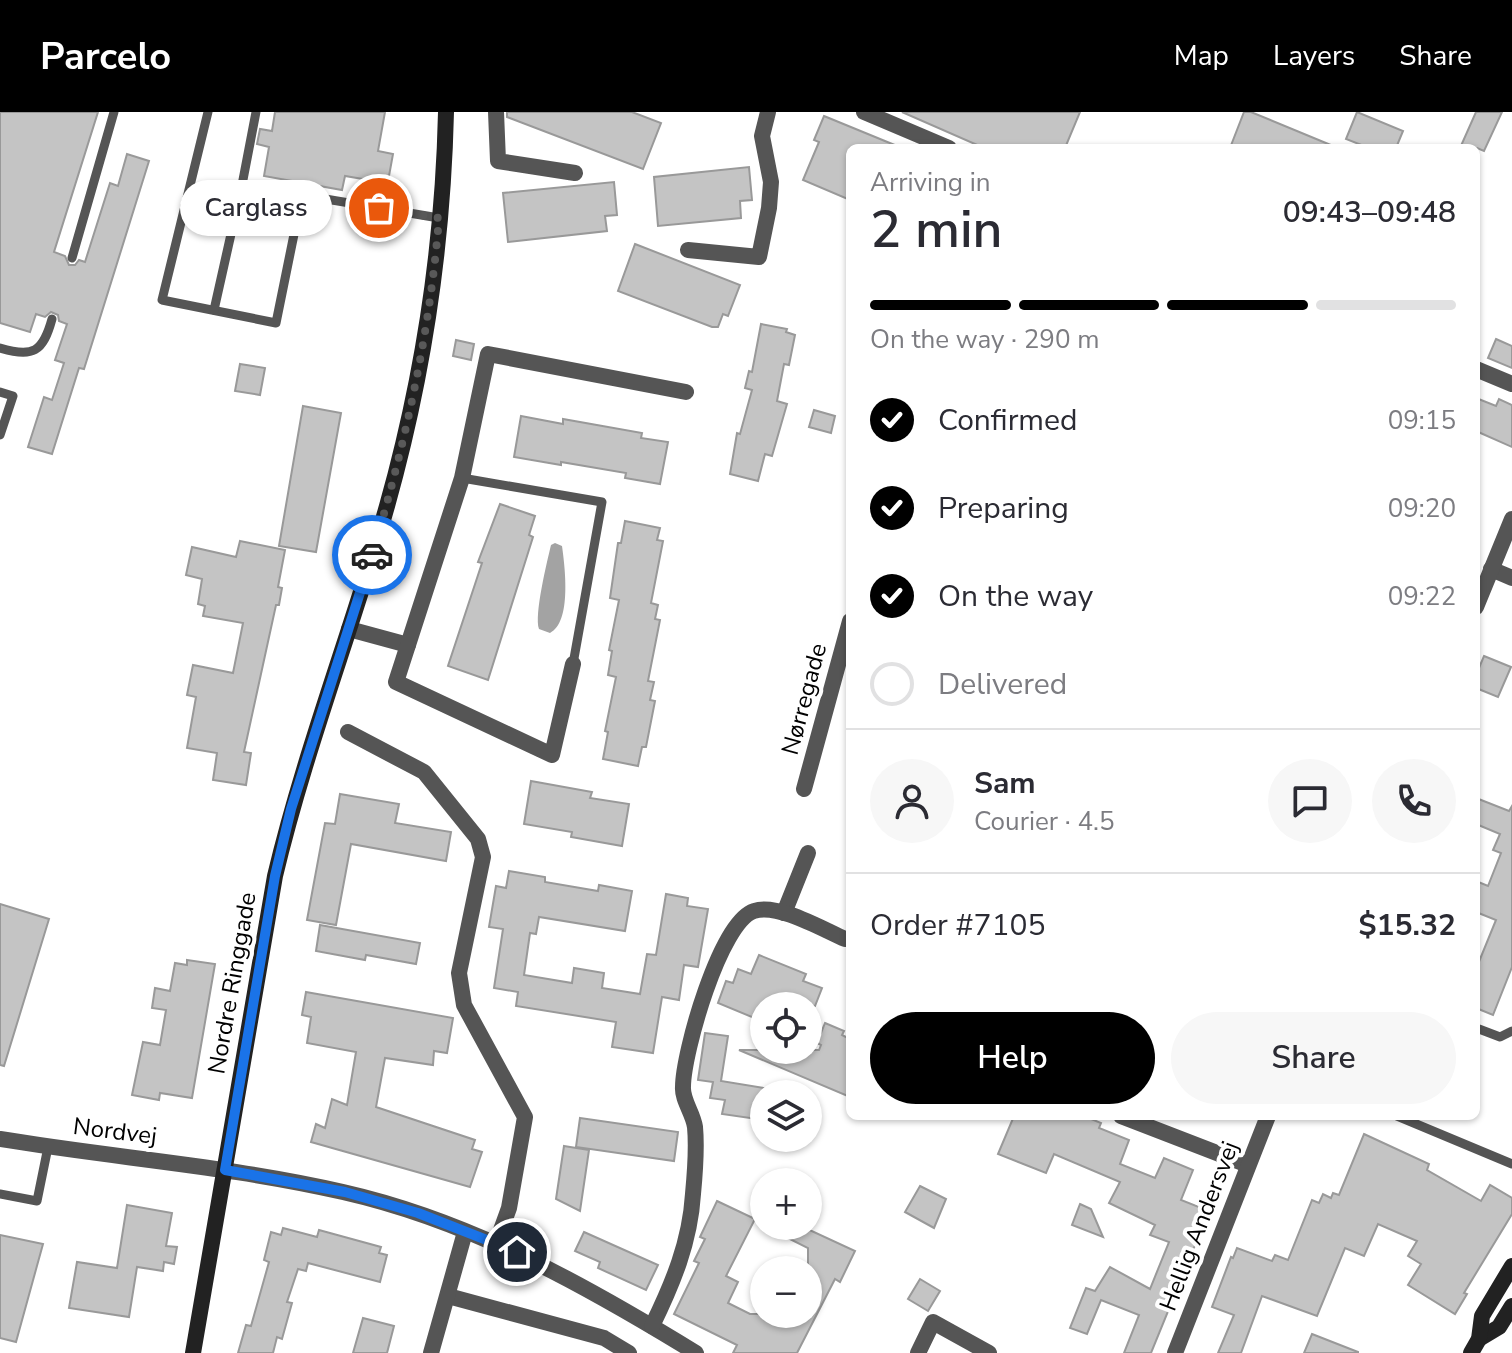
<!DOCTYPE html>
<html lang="en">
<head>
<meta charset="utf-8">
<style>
	:root { --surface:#fff; --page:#f7f7f7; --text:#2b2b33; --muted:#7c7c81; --line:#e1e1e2; --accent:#000 }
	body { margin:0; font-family:"Nunito Sans",sans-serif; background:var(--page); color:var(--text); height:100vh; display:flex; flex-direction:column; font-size:30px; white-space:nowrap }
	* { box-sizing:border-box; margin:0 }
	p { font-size:26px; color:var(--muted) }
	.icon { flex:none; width:44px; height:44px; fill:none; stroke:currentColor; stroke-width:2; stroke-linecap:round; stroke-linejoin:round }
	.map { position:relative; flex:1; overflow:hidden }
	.sheet { position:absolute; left:846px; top:32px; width:634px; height:976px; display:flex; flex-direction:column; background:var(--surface); border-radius:12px; box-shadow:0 2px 6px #0004 }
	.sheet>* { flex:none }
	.tools { position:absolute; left:750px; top:880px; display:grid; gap:16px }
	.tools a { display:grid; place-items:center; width:72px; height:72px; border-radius:50%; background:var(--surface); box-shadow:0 2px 6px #0004; font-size:40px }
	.pin { position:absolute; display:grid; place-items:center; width:68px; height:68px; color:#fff; margin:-34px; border:4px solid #fff; border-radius:50%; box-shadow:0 2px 8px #0007 }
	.courier { position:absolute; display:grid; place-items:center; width:80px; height:80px; margin:-40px; border:6px solid #1a73e8; border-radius:50%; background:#fff; color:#222; box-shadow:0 2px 10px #0007 }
	.bubble { position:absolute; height:56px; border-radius:28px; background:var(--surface); box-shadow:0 2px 6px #0004; font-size:26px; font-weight:600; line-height:56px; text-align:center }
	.summary em { font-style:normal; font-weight:600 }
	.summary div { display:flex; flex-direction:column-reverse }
	.summary { display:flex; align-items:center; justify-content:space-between; height:136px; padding:0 24px }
	h1 { font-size:52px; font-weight:600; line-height:60px }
	.bar { display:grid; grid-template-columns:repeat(4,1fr); gap:12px 8px; align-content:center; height:96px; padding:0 24px }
	.bar i { height:10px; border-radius:6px; background:var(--line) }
	.bar .selected { background:var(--accent) }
	.bar p { grid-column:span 4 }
	.line { display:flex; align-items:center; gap:20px; padding:0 24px; border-top:2px solid var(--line) }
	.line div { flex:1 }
	.round { display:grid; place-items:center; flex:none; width:84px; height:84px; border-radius:42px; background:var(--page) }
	ol { padding:0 24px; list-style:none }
	li { display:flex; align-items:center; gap:24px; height:88px }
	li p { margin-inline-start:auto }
	li .icon { padding:8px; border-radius:50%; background:var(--accent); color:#fff; stroke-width:4 }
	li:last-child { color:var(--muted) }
	li i { width:44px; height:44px; border:4px solid var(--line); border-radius:50% }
	.button { display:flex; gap:16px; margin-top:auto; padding:16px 24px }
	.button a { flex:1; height:92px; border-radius:48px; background:var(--accent); color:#fff; font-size:32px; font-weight:600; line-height:92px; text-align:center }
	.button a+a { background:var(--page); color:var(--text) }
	header { display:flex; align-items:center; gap:48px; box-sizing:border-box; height:112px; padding:0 40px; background:var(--accent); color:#fff }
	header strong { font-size:38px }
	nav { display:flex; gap:44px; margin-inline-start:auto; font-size:28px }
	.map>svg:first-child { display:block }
</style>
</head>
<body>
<header>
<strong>Parcelo</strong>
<nav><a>Map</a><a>Layers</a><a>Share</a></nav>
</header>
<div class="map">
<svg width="1512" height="1241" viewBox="0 0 1512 1241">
	<rect width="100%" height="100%" fill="#fff"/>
	<path fill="#a3a3a3" d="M555,431L562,434C565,455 572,510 550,521L539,517C534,503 547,450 551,433Z"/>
	<g fill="#c4c4c4" stroke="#999" stroke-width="2">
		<path d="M0,0H98L54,140L65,144L69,153H75L79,148L85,150L110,71L118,74L127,42L149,49L84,257L79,256L52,342L28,335L44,285L52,288L64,251L55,248L67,212L59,209L58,203L51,200L45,205L36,202L30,220L0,211Z"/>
		<path d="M275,0H385L378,39L393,42L389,64L380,70L345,64L342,78L264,64L269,35L257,32L260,17L272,19Z"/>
		<path d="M507,0H632L661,11L643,57L507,5Z"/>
		<path d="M902,0H1080L1065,36H984Z"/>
		<path d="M1244,0H1251L1338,36H1230Z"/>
		<path d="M1357,0L1403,19L1396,36H1369L1346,27Z"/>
		<path d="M1476,0H1502L1484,39L1477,36H1460Z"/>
		<path d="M824,4L902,36H850V88L803,68L819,30L814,28Z"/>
		<path d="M749,55L752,88L740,89L741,106L658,114L654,65Z"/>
		<path d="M614,70L617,103L605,104L607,119L508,130L503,81Z"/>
		<path d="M635,132L740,173L728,204L723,202L718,215H712L618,179Z"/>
		<path d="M761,212L787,217L786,220L795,223L789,253L784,252L777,289L787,292L772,344L765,342L758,369L730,362L737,321L740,322L752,278L745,276L749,259L752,260Z"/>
		<path d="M1496,227L1512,234V256L1488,246Z"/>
		<path d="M456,228L474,232L471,248L453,244Z"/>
		<path d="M240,252L265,256L260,283L235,279Z"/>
		<path d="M1476,286L1496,294L1499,287L1512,293V335L1476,319Z"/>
		<path d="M303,294L341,301L316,440L279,434Z"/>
		<path d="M814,298L835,304L831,321L809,315Z"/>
		<path d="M521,304L563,312V307L642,321L641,326L668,330L660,372L625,366L626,361L561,350V353L514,345Z"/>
		<path d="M500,392L535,404L529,423L533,425L488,568L448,554L482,451L478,450Z"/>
		<path d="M625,409L660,416L657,428L663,429L651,491L658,493L655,507L660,508L648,569L654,570L650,588L655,589L646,635H642L638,654L603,647L608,620L605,619L616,565L608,563L612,539L609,538L619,488L610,486L618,431H621Z"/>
		<path d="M240,429L285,438L278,475L282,476L279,493H276L244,640L251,641L246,673L213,668L217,641L187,636L196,585L187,583L193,553L233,561L243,511L203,504L205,494L198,492L202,467L186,463L192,435L236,445Z"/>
		<path d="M1484,544L1511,555L1498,585L1476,576V563Z"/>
		<path d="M531,669L592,680L590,686L629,692L622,734L571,725L572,720L524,712Z"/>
		<path d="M340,682L399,692L395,711L451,720L446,749L351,732L336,813L307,808L325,711L335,712Z"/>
		<path d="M1476,686L1509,699L1512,694V855L1493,903L1476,896V857L1496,808L1476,800V769L1488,774L1501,741L1493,738L1500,722L1476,712Z"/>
		<path d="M509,759L545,765V770L598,779L599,773L632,779L625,819L539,805L536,822L530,821L524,863L572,871L574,856L604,861L602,876L640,882L647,842L656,843L666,782L688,786L687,794L708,797L698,855L684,853L679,888L662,885L653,941L612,935L616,910L516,894L518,880L494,876L503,817L489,815L496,774L506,776Z"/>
		<path d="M0,792L49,807L4,954L0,953Z"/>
		<path d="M320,813L420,831L416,852L366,843L365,848L316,839Z"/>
		<path d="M759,843L806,862L803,869L822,876L815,894H764V910L718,891L726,869L733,871L738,857L751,862Z"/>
		<path d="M187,848L215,852L192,986L160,981L159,988L132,983L143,930L160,933L166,898L152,896L155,876L170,879L175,851L187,853Z"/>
		<path d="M306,880L453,906L447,941L434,939L433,953L385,946L376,995L475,1028L472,1037L482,1040L470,1075L311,1030L316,1012L325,1016L332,987L347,993L356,940L307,931L311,905L302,903Z"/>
		<path d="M825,911L844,919L842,923L850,927V985L739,938H819L821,933L817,931Z"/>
		<path d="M705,921L728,924L721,969L764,976V1008L722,1002L725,988L710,986L713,970L698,968Z"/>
		<path d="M1014,1004H1084L1101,1011L1099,1016L1129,1028L1120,1052L1155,1066L1164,1046L1193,1058L1181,1088L1209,1099L1151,1241H1124L1139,1203L1101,1188L1087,1222L1070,1216L1086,1176L1095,1179L1110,1155L1150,1177L1169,1130L1150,1123L1155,1113L1109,1091L1120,1070L1054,1042L1046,1061L998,1042Z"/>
		<path d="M580,1006L678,1020L674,1049L576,1035Z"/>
		<path d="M1364,1022L1429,1052L1427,1058L1481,1089L1490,1073L1512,1086V1102L1464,1181L1467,1182L1455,1202L1408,1173L1421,1152L1408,1144L1417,1129L1378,1112L1364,1144L1345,1136L1317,1204L1262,1184L1241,1241H1218L1234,1203L1212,1195L1231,1145L1233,1146L1237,1136L1272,1149L1275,1143L1288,1148L1312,1088L1319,1091L1323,1082L1331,1086L1333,1081L1339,1083Z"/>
		<path d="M564,1034L589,1038L580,1099L556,1087Z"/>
		<path d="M920,1074L946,1087L934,1116L905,1100Z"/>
		<path d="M717,1089L755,1107L726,1164L738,1170L728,1191L750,1202H808V1136L764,1114H801L855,1139L840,1170L835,1167L797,1241H733L737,1233L674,1202L699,1151L694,1149L705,1127L700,1125Z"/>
		<path d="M1080,1092L1091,1097L1103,1125L1072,1113Z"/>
		<path d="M127,1093L172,1101L166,1134L177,1135L174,1152L164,1150L163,1159L137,1155L129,1205L69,1196L77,1150L117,1156Z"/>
		<path d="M283,1116L317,1125L319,1118L381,1135L379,1141L387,1143L380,1170L308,1151L306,1159L298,1157L287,1190L292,1191L282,1227L277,1225L273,1241H238L246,1213L251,1214L269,1150L264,1148L271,1120L281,1123Z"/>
		<path d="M584,1120L658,1153L646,1178L598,1156L600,1150L575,1139Z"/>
		<path d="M0,1123L43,1132L16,1230L0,1226Z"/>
		<path d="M920,1167L940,1179L928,1199L908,1187Z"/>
		<path d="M363,1206L394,1214L387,1241H353Z"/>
		<path d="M1312,1222L1358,1240V1241H1304Z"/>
	</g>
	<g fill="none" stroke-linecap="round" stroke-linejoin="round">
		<g stroke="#555" stroke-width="9">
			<path d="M208,0L162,188L276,211L302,83"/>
			<path d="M256,0L242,73L439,106"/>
			<path d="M72,146L114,0"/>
			<path d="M214,198L242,73"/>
			<path d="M0,236C33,246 43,240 52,207"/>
			<path d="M0,280L13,284L0,323"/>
			<path d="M462,366L602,390L573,552"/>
			<path d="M1479,917L1500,925L1512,919"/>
			<path d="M1397,1004L1512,1052"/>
			<path d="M0,1082L37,1089L48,1035"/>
		</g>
		<g stroke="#555" stroke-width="16">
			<path d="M496,0L498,49L575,61"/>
			<path d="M864,0L949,36"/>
			<path d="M688,138L759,145L769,96L771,70L762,24L768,0"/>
			<path d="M1476,257L1512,272"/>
			<path d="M1491,457L1512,466"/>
			<path d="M1476,495L1512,407"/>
			<path d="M349,517L408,533"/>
			<path d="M573,552L552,643L396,570L462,366L488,242L686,280"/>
			<path d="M348,620L424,660L478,727L483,745L459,861L464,893L525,1005L509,1096L496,1132"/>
			<path d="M804,677L850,509"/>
			<path d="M784,801L808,741"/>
			<path d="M1121,1004L1248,1053"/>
			<path d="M0,1027C114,1046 230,1054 343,1080C471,1109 585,1173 696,1241"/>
			<path d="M448,1184L604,1226L629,1241"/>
			<path d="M652,1214C673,1171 690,1130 693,1082C695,1061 697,1036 695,1015C693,1001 682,988 683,975C683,941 720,810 754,799C778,791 822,817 845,827"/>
			<path d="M431,1241L465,1120"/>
			<path d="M918,1241L933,1210L989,1241"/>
			<path d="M1175,1241L1268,1004"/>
		</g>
		<g stroke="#222" stroke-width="16">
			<path d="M1479,1227L1499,1215L1512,1194"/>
			<path d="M193,1241L275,764C305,638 352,518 387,394C423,266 443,133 446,0"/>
			<path d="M1471,1241L1479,1227L1482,1204L1512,1154"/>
		</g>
	</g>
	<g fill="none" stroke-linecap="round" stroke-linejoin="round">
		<path stroke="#595959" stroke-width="8" stroke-dasharray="0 14.4" d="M372,443C405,333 430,221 439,106L379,96"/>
		<path stroke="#1a73e8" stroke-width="10" d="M372,443L291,697L275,764L225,1058L345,1080L418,1101L517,1140"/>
	</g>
	<g text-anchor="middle" stroke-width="8" stroke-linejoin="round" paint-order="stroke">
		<g font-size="24" fill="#000" stroke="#fff">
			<text transform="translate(804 587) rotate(-75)" y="8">Nørregade</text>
			<text transform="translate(232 871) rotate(-80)" y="8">Nordre Ringgade</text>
			<text transform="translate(115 1019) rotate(7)" y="8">Nordvej</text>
			<text transform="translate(1199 1114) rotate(-69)" y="8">Hellig Andersvej</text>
		</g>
	</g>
</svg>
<div class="tools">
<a><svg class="icon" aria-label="locate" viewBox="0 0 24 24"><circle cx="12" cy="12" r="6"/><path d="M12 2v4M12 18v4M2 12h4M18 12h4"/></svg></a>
<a><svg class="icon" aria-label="layers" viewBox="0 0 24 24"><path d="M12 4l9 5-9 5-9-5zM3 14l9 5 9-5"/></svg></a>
<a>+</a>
<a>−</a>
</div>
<div class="pin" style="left:379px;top:96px;background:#ea580c"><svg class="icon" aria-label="bag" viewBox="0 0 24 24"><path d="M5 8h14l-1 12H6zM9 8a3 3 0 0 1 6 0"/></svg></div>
<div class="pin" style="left:517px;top:1140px;background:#1f2937"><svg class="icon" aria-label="home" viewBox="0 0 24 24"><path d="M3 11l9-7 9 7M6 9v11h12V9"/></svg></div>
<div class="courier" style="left:372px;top:443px"><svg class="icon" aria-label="car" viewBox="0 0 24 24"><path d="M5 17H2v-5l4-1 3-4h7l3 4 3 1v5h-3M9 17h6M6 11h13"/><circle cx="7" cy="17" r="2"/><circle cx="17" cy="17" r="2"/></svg></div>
<div class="bubble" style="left:180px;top:68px;width:152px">Carglass</div>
<section class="sheet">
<div class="summary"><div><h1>2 min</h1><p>Arriving in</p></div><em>09:43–09:48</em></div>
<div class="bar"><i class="selected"></i><i class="selected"></i><i class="selected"></i><i></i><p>On the way · 290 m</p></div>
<ol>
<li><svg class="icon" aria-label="check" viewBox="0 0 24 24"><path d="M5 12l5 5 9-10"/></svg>Confirmed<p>09:15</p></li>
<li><svg class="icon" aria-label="check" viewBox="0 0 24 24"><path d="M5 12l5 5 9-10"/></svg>Preparing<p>09:20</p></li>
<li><svg class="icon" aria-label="check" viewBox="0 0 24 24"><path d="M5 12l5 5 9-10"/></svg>On the way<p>09:22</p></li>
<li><i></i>Delivered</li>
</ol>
<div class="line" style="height:144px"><a class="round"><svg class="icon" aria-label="person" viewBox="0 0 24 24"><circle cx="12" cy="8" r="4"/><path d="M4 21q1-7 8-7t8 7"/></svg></a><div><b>Sam</b><p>Courier · 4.5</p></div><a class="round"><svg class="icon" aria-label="chat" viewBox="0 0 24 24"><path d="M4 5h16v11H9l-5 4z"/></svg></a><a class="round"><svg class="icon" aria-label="phone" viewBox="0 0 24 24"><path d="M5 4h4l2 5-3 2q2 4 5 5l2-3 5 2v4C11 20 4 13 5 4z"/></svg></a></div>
<div class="line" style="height:104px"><div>Order #7105</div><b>$15.32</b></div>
<div class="button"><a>Help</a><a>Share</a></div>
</section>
</div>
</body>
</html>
